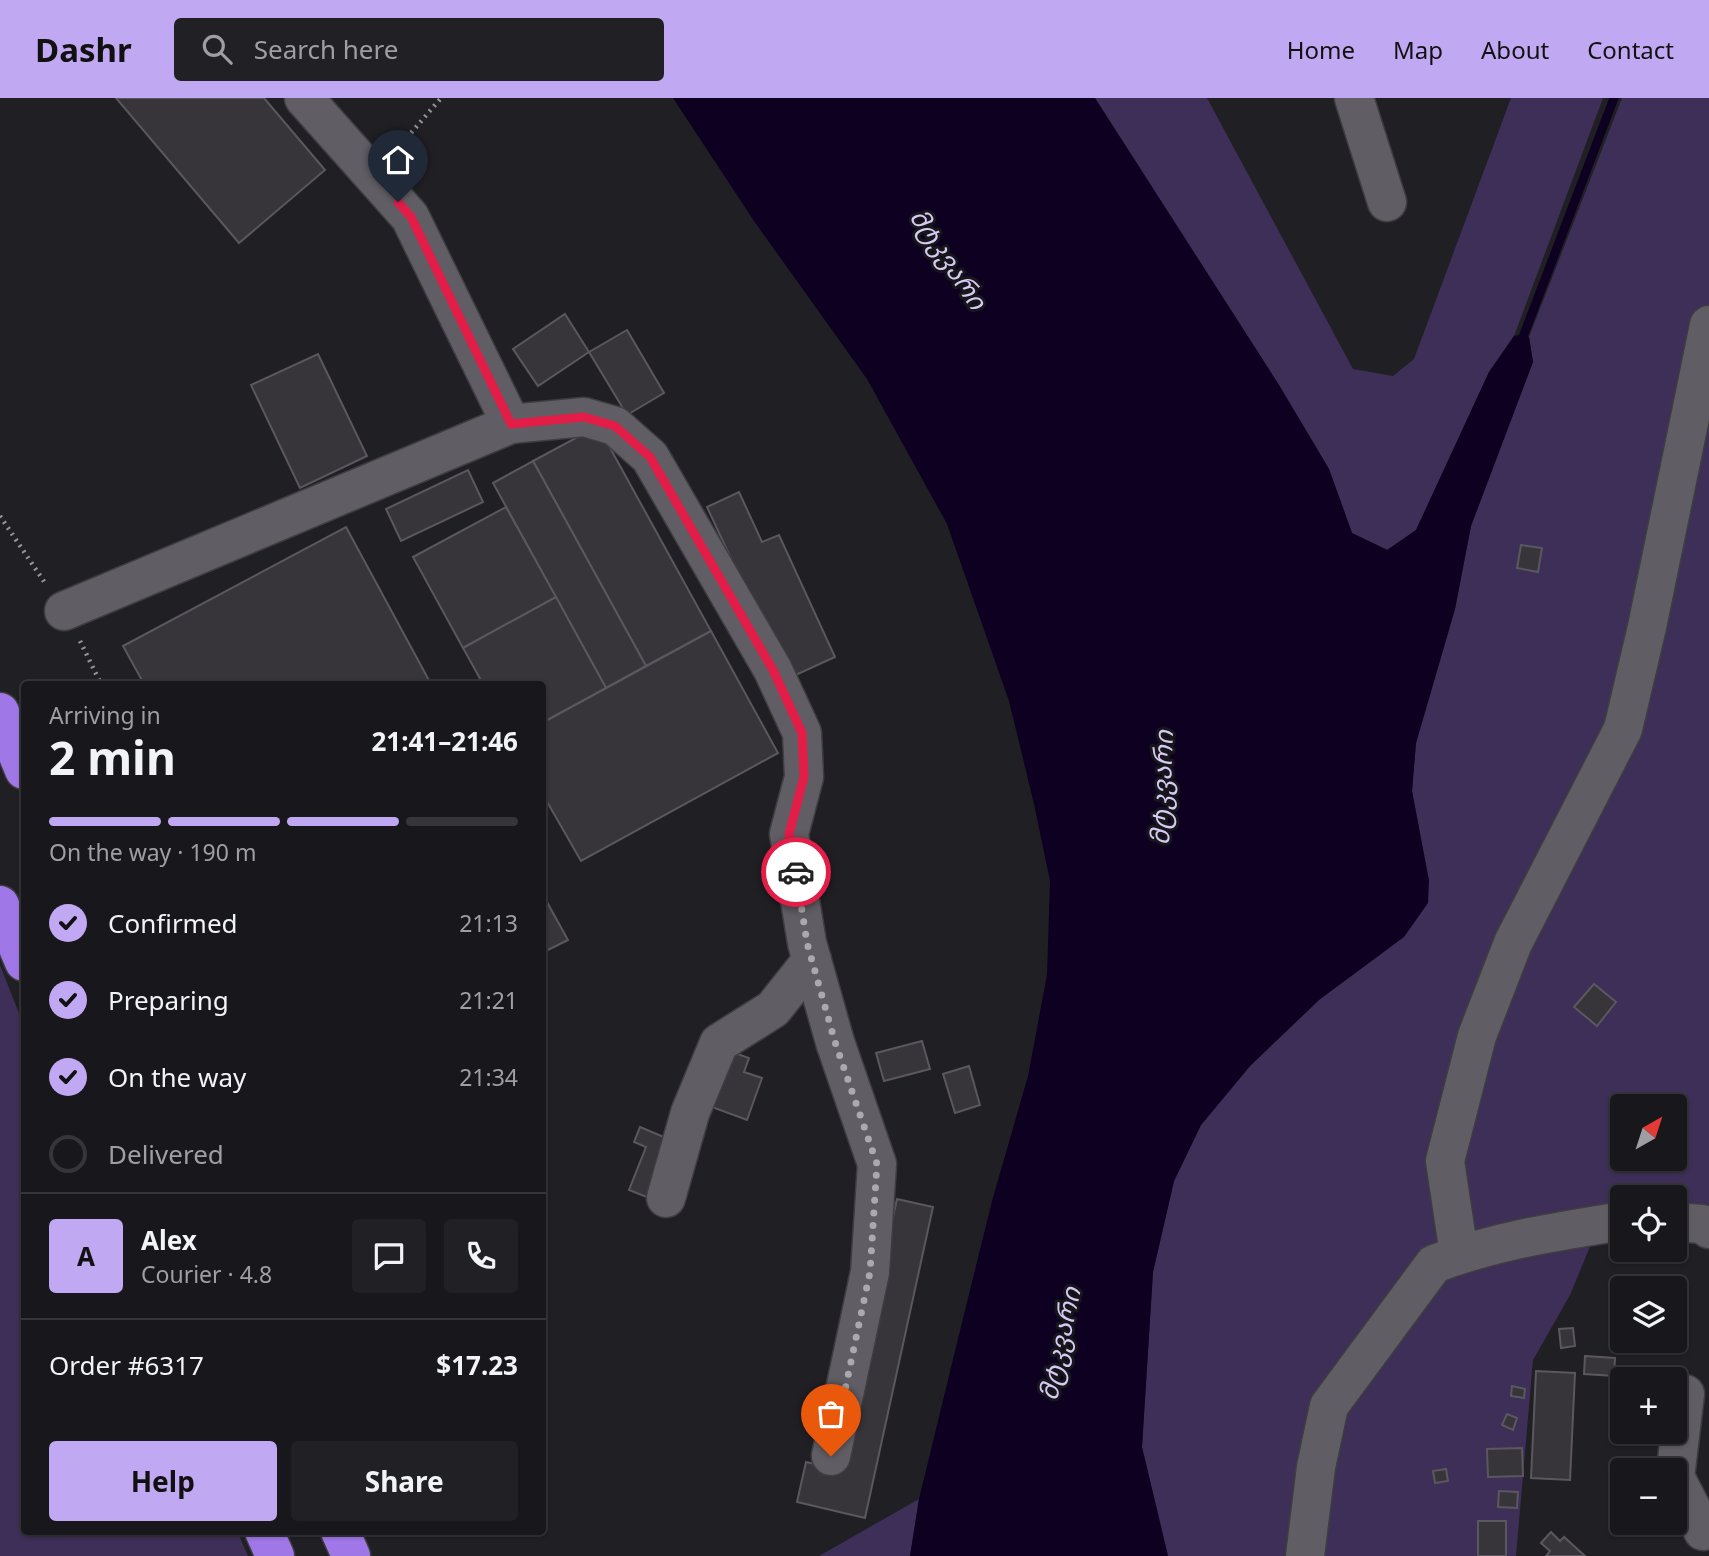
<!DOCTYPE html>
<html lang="en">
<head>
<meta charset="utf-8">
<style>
	:root { --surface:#18171b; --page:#212024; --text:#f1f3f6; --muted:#9f9fa3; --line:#36363a; --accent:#c1a8f3 }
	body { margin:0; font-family:"Noto Sans","Noto Sans Georgian",sans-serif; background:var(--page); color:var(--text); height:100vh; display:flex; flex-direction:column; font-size:26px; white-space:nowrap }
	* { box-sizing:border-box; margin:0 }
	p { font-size:23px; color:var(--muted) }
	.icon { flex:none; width:38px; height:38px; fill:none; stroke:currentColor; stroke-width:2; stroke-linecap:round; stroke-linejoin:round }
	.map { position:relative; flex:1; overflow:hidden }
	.details { position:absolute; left:21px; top:583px; width:525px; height:854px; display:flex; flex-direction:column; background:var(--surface); border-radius:7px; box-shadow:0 2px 5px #0004,0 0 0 2px var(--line) }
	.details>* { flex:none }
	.needle { width:46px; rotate:39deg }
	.tools { position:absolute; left:1610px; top:996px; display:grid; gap:14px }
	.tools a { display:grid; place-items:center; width:77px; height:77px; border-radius:7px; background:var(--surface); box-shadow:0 2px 5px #0004,0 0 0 2px var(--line); font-size:35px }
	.pin { position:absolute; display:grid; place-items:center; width:60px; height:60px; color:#fff; margin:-72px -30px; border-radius:50% 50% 50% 0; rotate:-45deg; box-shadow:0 0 7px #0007 }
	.pin .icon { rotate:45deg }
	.courier { position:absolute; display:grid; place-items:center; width:70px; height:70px; margin:-35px; border:5px solid #e11d48; border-radius:50%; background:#fff; color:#222; box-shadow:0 2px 9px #0007 }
	.headline em { font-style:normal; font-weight:700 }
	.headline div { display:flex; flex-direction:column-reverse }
	.headline { display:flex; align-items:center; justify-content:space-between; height:119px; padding:0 28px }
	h1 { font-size:46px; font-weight:700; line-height:52px }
	.bar { display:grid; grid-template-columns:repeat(4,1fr); gap:10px 7px; align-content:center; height:84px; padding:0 28px }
	.bar i { height:9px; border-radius:5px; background:var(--line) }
	.bar .on { background:var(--accent) }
	.bar p { grid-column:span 4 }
	.line { display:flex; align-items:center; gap:18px; padding:0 28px; border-top:2px solid var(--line) }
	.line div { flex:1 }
	.round { display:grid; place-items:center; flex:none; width:74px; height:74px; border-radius:7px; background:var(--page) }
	ol { padding:0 28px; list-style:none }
	li { display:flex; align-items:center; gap:21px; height:77px }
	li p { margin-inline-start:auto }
	li .icon { padding:7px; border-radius:50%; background:var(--accent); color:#111; stroke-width:4 }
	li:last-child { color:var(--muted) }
	li i { width:38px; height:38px; border:4px solid var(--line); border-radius:50% }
	.button { display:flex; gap:14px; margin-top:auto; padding:14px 28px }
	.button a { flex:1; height:80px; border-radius:7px; background:var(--accent); color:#111; font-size:28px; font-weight:700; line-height:80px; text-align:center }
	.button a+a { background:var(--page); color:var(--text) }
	header { display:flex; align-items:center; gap:42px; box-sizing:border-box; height:98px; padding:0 35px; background:var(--accent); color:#111 }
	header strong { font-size:33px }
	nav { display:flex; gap:38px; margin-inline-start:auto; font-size:24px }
	.search { width:490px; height:63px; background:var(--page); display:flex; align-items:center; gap:18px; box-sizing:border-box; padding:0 24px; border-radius:7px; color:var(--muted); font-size:26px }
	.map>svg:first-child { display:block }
</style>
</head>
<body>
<header>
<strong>Dashr</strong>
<div class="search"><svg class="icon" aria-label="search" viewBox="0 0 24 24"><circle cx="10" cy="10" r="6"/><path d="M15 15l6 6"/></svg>Search here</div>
<nav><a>Home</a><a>Map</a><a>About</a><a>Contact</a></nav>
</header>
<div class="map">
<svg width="1709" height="1458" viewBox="0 0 1709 1458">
	<rect width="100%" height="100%" fill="#201f24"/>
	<g fill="#3e2f58" fill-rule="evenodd">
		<path d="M1095,0H1207L1353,271L1393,278L1414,261L1511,0H1603L1514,238L1489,274L1416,432L1388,452L1352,435L1329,371L1279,287Z"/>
		<path d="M1622,0H1709V1116L1675,1108V1099H1622V1108L1594,1139L1570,1197L1533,1262L1516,1458H1168L1142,1349L1153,1174L1174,1083L1201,1027L1250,968L1319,902L1429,783L1412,693L1416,645L1455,511L1471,428L1533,264L1529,239ZM1622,1008H1675V1060H1622Z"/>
		<path d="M0,867L24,928V1433H237L248,1458H0Z"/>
		<path d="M919,1401L910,1458H819Z"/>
	</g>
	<path fill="#0e0021" d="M673,0H1095L1279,287L1329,371L1352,435L1387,452L1416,432L1489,274L1514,238L1524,236L1529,239L1533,264L1471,428L1455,511L1416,645L1412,693L1429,783L1428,805L1404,839L1319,902L1250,968L1201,1027L1174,1083L1153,1174L1142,1349L1168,1458H910L919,1401L955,1253L992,1103L1028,978L1047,877L1050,783L1034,706L1009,603L947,426L867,281L754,123Z"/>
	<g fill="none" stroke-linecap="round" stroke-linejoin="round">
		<path stroke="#0e0021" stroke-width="9" d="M1520,247L1614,0"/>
	</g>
	<g fill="#37353a" stroke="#5a585e" stroke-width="2">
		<path d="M116,0H264L325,72L239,145Z"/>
		<path d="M565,216L589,254L538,288L513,251Z"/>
		<path d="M627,232L664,295L627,317L589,254Z"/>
		<path d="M318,256L367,358L300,390L251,287Z"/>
		<path d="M598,328L711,533L646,568L533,363Z"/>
		<path d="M533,363L646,568L606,590L493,385Z"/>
		<path d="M468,372L483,404L401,443L386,411Z"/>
		<path d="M739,394L762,444L779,437L835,559L787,581L707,409Z"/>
		<path d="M506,409L556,499L463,550L413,459Z"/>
		<path d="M346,429L431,586H144L123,548Z"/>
		<path d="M1521,447L1542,450L1538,474L1517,470Z"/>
		<path d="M556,499L606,590L542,625V586H483L463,550Z"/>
		<path d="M711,533L778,655L581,763L542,695V625Z"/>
		<path d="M542,795L568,842L542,855Z"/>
		<path d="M1594,886L1616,904L1597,928L1574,909Z"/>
		<path d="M922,943L930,971L884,983L876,955Z"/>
		<path d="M721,950L749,960L744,974L762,980L747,1022L701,1005Z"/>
		<path d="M969,968L980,1007L955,1015L943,976Z"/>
		<path d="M640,1029L678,1045L654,1102L629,1092L646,1049L634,1044Z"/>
		<path d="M897,1101L933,1109L865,1420L797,1404L806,1364L837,1371Z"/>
		<path d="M1573,1230L1575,1248L1561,1250L1559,1231Z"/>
		<path d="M1585,1258L1615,1260L1614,1278L1584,1276Z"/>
		<path d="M1536,1273L1575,1275L1570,1382L1531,1380Z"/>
		<path d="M1512,1288L1525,1291L1524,1300L1511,1298Z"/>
		<path d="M1507,1316L1517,1320L1513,1332L1502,1327Z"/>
		<path d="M1522,1350L1523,1378L1488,1379L1487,1351Z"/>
		<path d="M1446,1371L1448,1383L1435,1385L1433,1373Z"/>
		<path d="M1499,1393L1518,1394L1517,1410L1498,1409Z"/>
		<rect x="1478" y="1423" width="28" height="35"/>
		<path d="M1551,1434L1560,1443L1564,1439L1585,1458H1546L1550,1453L1541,1445Z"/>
	</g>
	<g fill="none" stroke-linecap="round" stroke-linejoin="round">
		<g stroke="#3e3d40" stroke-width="41">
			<g id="minor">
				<path d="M304,0L410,119L511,326"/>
				<path d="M1354,0L1387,104"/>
				<path d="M64,513L511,326L584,319L615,328L650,359L773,572L802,635L804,679L789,736L807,845L835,944L877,1066L870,1174L831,1358"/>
				<path d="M666,1100L690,1015L719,945L773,911L812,862"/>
				<path d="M1675,1124L1702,1126L1709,1131"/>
				<path d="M1459,1156L1445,1063L1477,938L1513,845L1623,631L1647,529L1709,227"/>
				<path d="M1685,1296L1675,1379L1703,1433L1709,1432"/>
				<path d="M1305,1458L1316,1369L1329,1308L1434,1166C1494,1143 1559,1133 1622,1123"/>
			</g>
		</g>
		<g stroke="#3e3d40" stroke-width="41">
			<g id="highway">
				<path d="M0,614L24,672"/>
				<path d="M0,807L24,864"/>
				<path d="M264,1433L275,1458"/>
				<path d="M340,1433L351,1458"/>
			</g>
		</g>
		<g stroke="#959498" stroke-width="4.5" stroke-dasharray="2 5" stroke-linecap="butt">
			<path d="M419,76L411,35L441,0"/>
			<path d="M0,418L45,485"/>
			<path d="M80,543L101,586"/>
		</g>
		<use href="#minor" stroke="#605e64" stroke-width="38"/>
		<use href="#highway" stroke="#a077e7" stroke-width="38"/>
	</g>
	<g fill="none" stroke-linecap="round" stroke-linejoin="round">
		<path stroke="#aaa9ad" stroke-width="7" stroke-dasharray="0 12.6" d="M796,774L807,845L835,944L877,1066L870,1174L831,1358"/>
		<path stroke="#e11d48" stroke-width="9" d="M398,104L411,119L511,326L584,319L615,328L650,359L773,572L802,635L804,679L789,736L796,774"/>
	</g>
	<g text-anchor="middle" stroke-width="6" stroke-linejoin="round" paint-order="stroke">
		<g font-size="26" font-style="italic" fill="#d6c9f3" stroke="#17161a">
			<text transform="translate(948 161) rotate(56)" y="9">მტკვარი</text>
			<text transform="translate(1162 690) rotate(-88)" y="9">მტკვარი</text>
			<text transform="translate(1060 1246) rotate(-78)" y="9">მტკვარი</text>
		</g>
	</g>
</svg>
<div class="tools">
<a><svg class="needle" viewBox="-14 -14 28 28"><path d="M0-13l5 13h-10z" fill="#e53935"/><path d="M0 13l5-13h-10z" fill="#9f9fa3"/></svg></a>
<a><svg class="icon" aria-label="locate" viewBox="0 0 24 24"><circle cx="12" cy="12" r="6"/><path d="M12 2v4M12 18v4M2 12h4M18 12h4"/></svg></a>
<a><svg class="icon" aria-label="layers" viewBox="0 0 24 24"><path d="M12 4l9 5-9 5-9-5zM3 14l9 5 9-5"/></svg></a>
<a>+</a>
<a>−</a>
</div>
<div class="pin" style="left:831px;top:1358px;background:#ea580c"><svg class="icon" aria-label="bag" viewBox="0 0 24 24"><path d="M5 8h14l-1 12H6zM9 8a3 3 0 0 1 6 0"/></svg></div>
<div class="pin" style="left:398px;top:104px;background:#1f2937"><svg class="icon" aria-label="home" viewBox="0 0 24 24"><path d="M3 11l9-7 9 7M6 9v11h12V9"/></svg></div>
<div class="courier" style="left:796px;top:774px"><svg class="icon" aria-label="car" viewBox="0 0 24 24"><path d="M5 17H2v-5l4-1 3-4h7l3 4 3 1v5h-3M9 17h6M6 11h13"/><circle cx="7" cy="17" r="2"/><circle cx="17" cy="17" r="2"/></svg></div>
<section class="details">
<div class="headline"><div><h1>2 min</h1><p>Arriving in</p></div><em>21:41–21:46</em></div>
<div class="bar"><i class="on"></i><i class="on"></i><i class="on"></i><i></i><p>On the way · 190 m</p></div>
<ol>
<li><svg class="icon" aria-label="check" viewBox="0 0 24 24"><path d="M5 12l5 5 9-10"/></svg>Confirmed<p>21:13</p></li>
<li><svg class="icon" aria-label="check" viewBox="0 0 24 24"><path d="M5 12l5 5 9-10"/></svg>Preparing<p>21:21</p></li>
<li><svg class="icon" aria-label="check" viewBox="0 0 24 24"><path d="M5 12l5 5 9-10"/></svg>On the way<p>21:34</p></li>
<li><i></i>Delivered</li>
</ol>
<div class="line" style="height:126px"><b class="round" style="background:var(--accent);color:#111">A</b><div><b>Alex</b><p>Courier · 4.8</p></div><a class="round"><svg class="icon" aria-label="chat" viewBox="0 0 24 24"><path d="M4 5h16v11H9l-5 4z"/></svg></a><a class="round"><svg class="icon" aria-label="phone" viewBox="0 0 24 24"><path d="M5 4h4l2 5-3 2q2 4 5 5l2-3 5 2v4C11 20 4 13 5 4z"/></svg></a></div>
<div class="line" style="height:91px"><div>Order #6317</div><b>$17.23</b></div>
<div class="button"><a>Help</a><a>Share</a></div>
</section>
</div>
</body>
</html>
